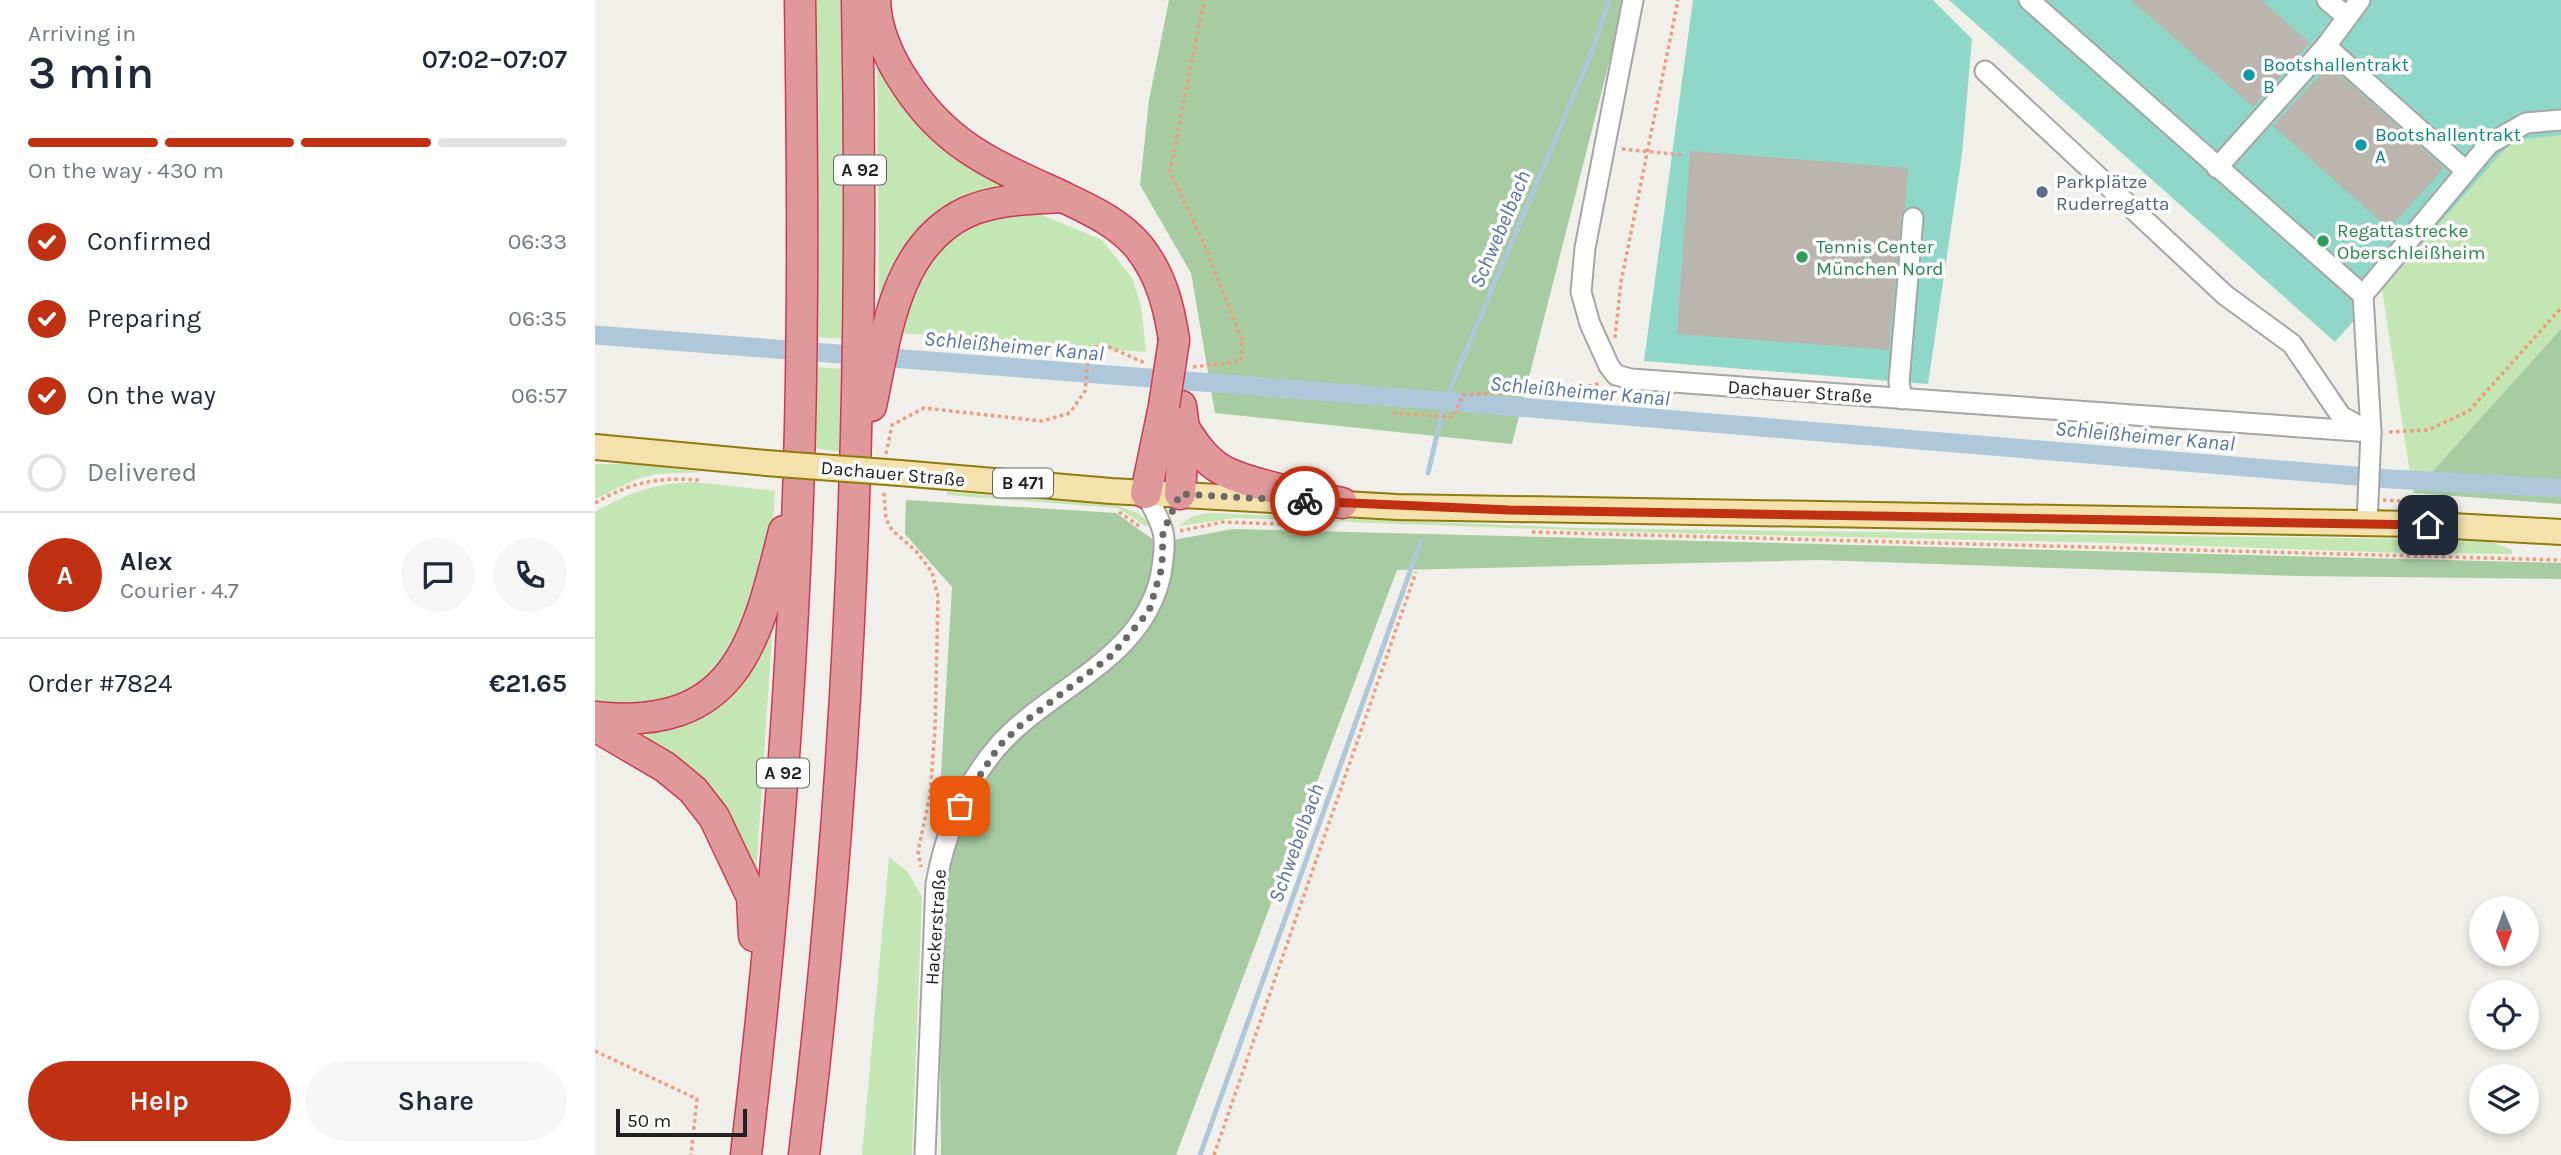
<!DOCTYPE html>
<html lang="en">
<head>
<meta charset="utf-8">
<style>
	:root { --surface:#fff; --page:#f6f6f7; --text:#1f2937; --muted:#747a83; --line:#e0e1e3; --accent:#c03013 }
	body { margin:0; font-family:Karla,sans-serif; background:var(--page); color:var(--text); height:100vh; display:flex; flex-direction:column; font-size:26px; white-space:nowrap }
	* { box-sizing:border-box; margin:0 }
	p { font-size:23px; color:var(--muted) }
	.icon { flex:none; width:38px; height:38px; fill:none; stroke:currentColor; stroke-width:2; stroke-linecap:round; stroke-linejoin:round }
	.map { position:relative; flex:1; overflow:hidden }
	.drawer { display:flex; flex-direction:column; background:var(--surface); width:595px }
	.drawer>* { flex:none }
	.needle { width:46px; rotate:179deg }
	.fabs { position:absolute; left:1874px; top:896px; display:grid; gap:14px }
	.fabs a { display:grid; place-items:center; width:70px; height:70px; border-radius:50%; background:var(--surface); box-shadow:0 4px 10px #0003; font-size:35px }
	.scale { position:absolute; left:21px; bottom:18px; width:131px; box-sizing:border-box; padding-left:7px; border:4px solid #212121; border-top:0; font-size:19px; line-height:24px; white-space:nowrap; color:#212121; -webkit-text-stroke:5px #fff; paint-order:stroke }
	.pin { position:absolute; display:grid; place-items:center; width:60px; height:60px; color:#fff; margin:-30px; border-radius:14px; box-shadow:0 4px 10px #0006 }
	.courier { position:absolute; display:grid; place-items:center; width:70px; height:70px; margin:-35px; border:5px solid #c03013; border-radius:50%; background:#fff; color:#222; box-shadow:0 2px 9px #0007 }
	.head em { font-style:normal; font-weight:600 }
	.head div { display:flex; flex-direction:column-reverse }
	.head { display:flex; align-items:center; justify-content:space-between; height:119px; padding:0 28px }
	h1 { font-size:46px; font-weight:600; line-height:52px }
	.bar { display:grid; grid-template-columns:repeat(4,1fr); gap:10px 7px; align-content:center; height:84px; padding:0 28px }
	.bar i { height:9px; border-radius:5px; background:var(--line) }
	.bar .active { background:var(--accent) }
	.bar p { grid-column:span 4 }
	.line { display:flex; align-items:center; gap:18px; padding:0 28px; border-top:2px solid var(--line) }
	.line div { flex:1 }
	.round { display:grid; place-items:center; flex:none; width:74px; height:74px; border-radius:37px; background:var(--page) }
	ol { padding:0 28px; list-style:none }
	li { display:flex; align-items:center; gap:21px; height:77px }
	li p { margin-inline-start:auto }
	li .icon { padding:7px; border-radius:50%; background:var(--accent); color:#fff; stroke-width:4 }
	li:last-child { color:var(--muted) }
	li i { width:38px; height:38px; border:4px solid var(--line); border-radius:50% }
	.primary-button { display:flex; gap:14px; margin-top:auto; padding:14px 28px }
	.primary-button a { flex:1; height:80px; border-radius:42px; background:var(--accent); color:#fff; font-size:28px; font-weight:600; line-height:80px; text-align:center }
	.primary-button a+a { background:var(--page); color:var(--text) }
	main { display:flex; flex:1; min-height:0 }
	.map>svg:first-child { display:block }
</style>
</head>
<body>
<main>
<section class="drawer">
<div class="head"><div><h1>3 min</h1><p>Arriving in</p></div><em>07:02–07:07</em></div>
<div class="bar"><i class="active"></i><i class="active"></i><i class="active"></i><i></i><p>On the way · 430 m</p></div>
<ol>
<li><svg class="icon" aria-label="check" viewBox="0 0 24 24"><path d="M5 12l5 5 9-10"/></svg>Confirmed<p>06:33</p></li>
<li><svg class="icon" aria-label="check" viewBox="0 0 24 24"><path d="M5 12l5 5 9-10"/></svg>Preparing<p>06:35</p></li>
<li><svg class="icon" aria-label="check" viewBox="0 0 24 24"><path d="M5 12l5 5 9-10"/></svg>On the way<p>06:57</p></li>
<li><i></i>Delivered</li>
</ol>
<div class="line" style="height:126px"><b class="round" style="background:var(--accent);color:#fff">A</b><div><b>Alex</b><p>Courier · 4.7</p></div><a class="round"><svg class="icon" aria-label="chat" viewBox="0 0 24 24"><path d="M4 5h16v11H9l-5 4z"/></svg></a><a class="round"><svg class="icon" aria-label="phone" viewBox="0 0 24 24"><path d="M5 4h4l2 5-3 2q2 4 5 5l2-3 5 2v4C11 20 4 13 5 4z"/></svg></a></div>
<div class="line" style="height:91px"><div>Order #7824</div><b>€21.65</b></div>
<div class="primary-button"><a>Help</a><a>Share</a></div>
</section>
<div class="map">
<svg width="1966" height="1155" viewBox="0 0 1966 1155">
	<rect width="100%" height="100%" fill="#f1efe9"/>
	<g fill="#c4e5b4">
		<path d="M216,0H251L253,339L218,337Z"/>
		<path d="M1966,0V329L1818,493L1783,263Z"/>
		<path d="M282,55L429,187L368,202L284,316Z"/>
		<path d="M442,213L507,240L537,278L546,306L551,352L303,333L316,284L343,244L384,218Z"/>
		<path d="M217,367L252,369L250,452L217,448Z"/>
		<path d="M0,464H38L110,472L62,474L42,479L0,499Z"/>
		<path d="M99,482L180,491L178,524L157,621L121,677L66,707H0V512C32,493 62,483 99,482Z"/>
		<path d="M352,492L521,505L545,514L554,524L550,526L523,508L352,495Z"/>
		<path d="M613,513L984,528L1814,539V547L1809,553L1521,543L1032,532L640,518L584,526L596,517Z"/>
		<path d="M1826,540L1894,541L1917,550V554L1830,553L1826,549Z"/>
		<path d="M178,620L161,876L148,839L137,818L115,789L27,731L51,729Z"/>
		<path d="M294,857L312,871L327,897L317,1155H267Z"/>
	</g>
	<g fill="#a7cca2">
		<path d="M574,0H1030L917,444L620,413L596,273L545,185L554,100Z"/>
		<path d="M1966,329V504L1818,493Z"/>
		<path d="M311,500L521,513L563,543L637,529L1966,563V579L1704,576L1222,560L802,570L581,1155H346L343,824L357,587L310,534Z"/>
	</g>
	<g fill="#8fd8c8">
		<path d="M1098,0H1338L1377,39L1367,154L1333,384L1049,361Z"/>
		<path d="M1354,0H1966V135L1917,141L1740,342Z"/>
	</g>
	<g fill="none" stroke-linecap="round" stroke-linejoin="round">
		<g stroke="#aec8da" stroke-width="5">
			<path d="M833,473L850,401L997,52L1014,0"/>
			<path d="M605,1155L826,541"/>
		</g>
		<path stroke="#aec8da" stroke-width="19" d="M0,335L850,401L1796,479L1966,488"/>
	</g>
	<g fill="#bab6af">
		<path d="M1536,0H1666L1715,43L1658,107Z"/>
		<path d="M1734,65L1849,168L1794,229L1678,126Z"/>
		<path d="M1095,151L1313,168L1310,208L1306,217L1294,350L1082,334Z"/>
	</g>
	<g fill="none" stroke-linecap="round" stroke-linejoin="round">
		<g stroke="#a5a5a5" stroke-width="23">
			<g id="minor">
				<path d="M1038,0L990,248L986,292L995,324L1014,366L1021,375L1036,379L1776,432"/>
				<path d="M1434,0L1768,295L1776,432L1772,524"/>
				<path d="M1732,0L1752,17"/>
				<path d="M1731,46L1871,171"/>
				<path d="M1390,71L1630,295L1697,344L1746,416L1768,428"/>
				<path d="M1622,168L1731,46L1765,0"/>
				<path d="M1768,295L1894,144L1931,123L1966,120"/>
				<path d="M1307,399L1304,382L1318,218"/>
				<path d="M330,1155L341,884C350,833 370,784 404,745C457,686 548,660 566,574C568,562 571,544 568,532C565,519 556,505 551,493"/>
			</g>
		</g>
		<g stroke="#907b0e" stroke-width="28">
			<g id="major">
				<path d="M0,447L171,463"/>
				<path d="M305,473L516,491L802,507L1821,524L1966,532"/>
			</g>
		</g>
		<g stroke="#cc3953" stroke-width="33">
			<g id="highway">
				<path d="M280,0C281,30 294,59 311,84C351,146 399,165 464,195C493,209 522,221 544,247C566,275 574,306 579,340"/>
				<path d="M276,406C291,337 299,246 372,212C402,199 435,199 467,197"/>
				<path d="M589,428C598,442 607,456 621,466C643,483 717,496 747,503"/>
				<path d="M551,493L569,406"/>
				<path d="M585,494L589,428L586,406"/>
				<path d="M0,717C141,732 161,643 189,531"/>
				<path d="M0,726L70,767L98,790L119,817L157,897L159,936"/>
				<path d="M151,1155C174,961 191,765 200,570C209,380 208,190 205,0"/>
				<path d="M209,1155C256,771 270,386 262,0"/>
			</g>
		</g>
		<g stroke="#ed9c7d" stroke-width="3.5" stroke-dasharray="3.5 3.5" stroke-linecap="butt">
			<path d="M1027,149L1088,155"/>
			<path d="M1020,338L1026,282L1083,0"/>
			<path d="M598,367L646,361L647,339L610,246L575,172L609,0"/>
			<path d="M798,413L858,417L868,395L976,390L1007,383"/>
			<path d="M1794,432L1833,430L1874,411L1966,308"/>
			<path d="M291,454L297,425L329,408L447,421L475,413L490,391L493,357L498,347H514L550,363"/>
			<path d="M289,493L291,519L297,530L321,551L337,572L343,597L340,729L335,795L323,851L326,867"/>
			<path d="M1788,500L1805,501"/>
			<path d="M0,503C37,482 62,477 104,480"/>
			<path d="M524,512L547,528"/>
			<path d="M585,531L628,522L713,525"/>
			<path d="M937,532L1966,560"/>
			<path d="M0,1051L102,1099L96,1155"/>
			<path d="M619,1155L821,572"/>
		</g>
		<use href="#minor" stroke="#fff" stroke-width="19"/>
		<use href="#major" stroke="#f4e1ab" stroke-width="24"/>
		<use href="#highway" stroke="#e0999a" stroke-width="30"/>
		<g stroke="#907b0e" stroke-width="28" stroke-linecap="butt">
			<path id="major-bridge" d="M171,463L305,473"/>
		</g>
		<g stroke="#cc3953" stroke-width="33" stroke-linecap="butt">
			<path id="highway-bridge" d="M569,406L579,340"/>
		</g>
		<use href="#major-bridge" stroke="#f4e1ab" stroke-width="24"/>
		<use href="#highway-bridge" stroke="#e0999a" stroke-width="30"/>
	</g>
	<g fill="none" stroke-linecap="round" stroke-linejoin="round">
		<path stroke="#6a6967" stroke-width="7" stroke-dasharray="0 12.6" d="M365,806L404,746L428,723L517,655L554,611L567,567L568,532L585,494L710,501"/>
		<path stroke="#c03013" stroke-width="9" d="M710,501L914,510L1833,525"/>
	</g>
	<g fill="#0f9aa8" stroke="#fff" stroke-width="2.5">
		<circle cx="1654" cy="75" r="7"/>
		<circle cx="1766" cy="145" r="7"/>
	</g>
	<circle fill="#5c6f8a" stroke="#fff" stroke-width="2.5" cx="1447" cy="192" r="7"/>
	<g fill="#2e9e5b" stroke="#fff" stroke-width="2.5">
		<circle cx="1728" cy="241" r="7"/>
		<circle cx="1207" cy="257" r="7"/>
	</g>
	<g text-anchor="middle" stroke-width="7" stroke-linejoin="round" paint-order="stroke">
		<g fill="#fff" stroke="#646464" stroke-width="2">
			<rect x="239" y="155.5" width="52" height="29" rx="5"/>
			<rect x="398" y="468.5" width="60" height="29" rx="5"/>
			<rect x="162" y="758.5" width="52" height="29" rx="5"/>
		</g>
		<g font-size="18" font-weight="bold" fill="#212121">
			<text x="265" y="176">A 92</text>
			<text x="428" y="489">B 471</text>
			<text x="188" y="779">A 92</text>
		</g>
		<g font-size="19" fill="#0d838f" stroke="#fff" text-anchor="start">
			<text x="1668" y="71">Bootshallentrakt<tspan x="1668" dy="22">B</tspan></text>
			<text x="1780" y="141">Bootshallentrakt<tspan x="1780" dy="22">A</tspan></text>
		</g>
		<g font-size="19" fill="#4e5e75" stroke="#fff" text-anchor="start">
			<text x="1461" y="188">Parkplätze<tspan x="1461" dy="22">Ruderregatta</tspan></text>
		</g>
		<g font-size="19" fill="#27864d" stroke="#fff" text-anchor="start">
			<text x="1742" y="237">Regattastrecke<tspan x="1742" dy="22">Oberschleißheim</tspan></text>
			<text x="1221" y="253">Tennis Center<tspan x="1221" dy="22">München Nord</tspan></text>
		</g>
		<g font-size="19" fill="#212121" stroke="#fff">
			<text transform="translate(1205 391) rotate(4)" y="7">Dachauer Straße</text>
			<text transform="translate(298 473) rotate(5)" y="7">Dachauer Straße</text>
			<text transform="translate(340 927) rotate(-86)" y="7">Hackerstraße</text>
		</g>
		<g font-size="21" font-style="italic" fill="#5671a9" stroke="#fff">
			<text transform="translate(905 229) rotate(-67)" y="7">Schwebelbach</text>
			<text transform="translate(419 346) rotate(5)" y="7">Schleißheimer Kanal</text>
			<text transform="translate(985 391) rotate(5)" y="7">Schleißheimer Kanal</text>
			<text transform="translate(1550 436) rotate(5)" y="7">Schleißheimer Kanal</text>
			<text transform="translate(701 843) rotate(-70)" y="7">Schwebelbach</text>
		</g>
	</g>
</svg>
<div class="fabs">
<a><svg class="needle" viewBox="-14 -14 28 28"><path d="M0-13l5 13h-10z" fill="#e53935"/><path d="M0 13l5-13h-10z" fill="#747a83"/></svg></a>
<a><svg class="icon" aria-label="locate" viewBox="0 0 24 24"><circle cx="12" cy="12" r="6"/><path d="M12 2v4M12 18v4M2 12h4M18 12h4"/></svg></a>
<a><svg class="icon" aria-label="layers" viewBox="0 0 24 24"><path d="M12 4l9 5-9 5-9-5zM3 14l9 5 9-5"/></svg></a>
</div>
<div class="scale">50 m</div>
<div class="pin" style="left:365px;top:806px;background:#ea580c"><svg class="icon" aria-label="bag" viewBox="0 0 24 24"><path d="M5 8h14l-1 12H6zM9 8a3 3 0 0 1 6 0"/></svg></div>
<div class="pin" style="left:1833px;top:525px;background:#1f2937"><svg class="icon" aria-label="home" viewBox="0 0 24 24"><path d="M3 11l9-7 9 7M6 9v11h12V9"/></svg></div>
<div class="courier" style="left:710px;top:501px"><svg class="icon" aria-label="bike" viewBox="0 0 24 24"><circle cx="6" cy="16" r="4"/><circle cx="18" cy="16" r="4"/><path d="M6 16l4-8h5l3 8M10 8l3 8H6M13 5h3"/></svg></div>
</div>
</main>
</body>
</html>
